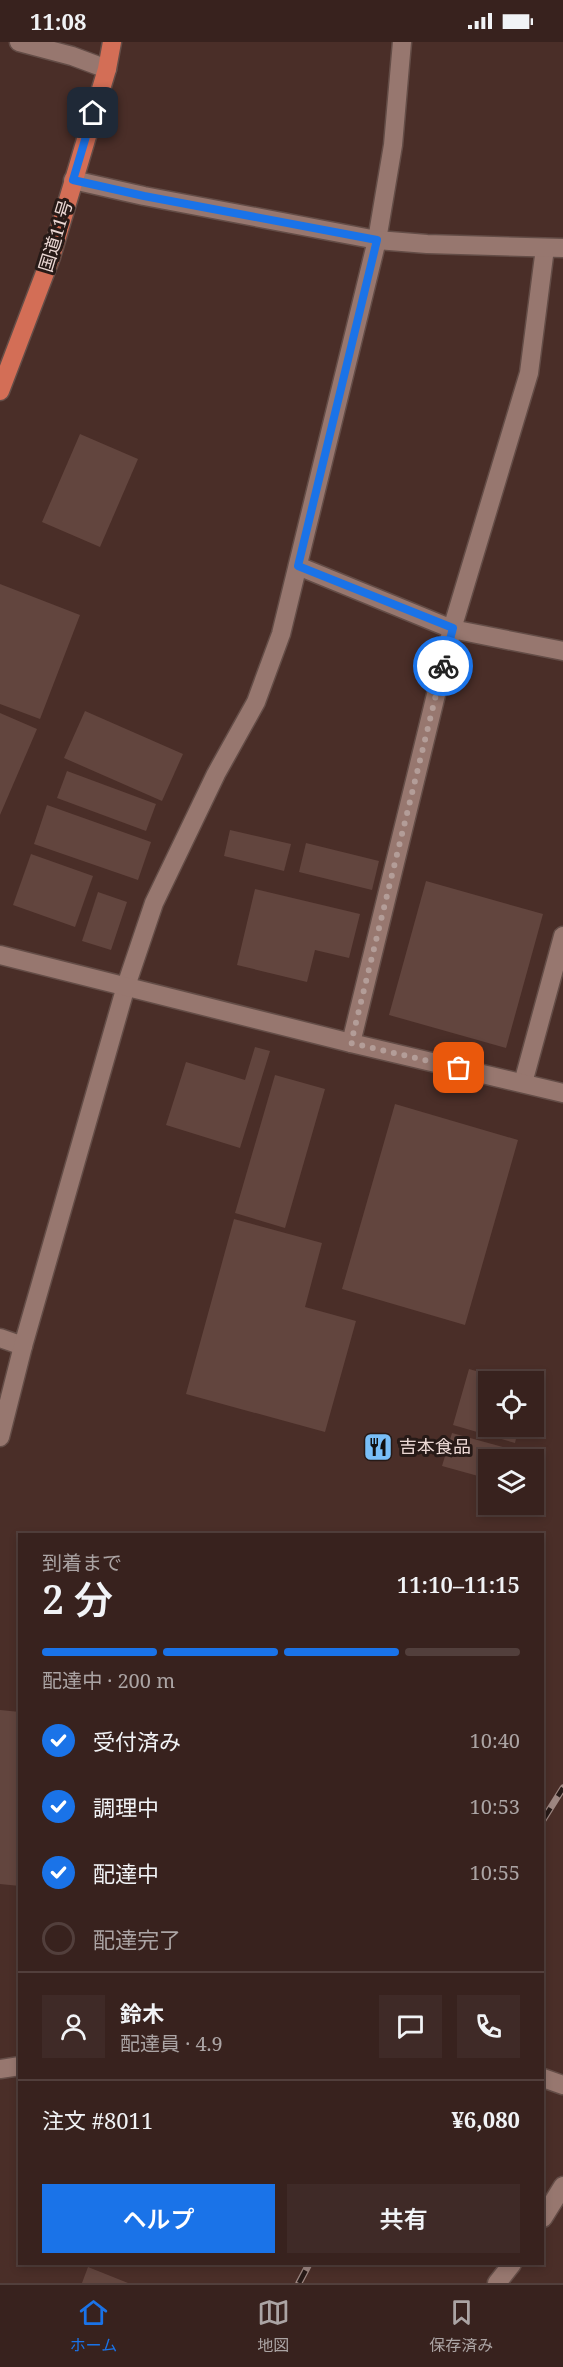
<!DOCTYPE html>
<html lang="ja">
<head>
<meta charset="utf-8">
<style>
	:root { --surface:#38221e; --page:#3f2a27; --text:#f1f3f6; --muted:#aba4a4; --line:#523f3c; --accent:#1a73e8 }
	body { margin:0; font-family:"Noto Serif","Noto Sans JP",serif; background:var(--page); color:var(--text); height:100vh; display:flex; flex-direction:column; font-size:22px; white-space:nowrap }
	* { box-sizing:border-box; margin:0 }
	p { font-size:20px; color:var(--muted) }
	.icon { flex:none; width:33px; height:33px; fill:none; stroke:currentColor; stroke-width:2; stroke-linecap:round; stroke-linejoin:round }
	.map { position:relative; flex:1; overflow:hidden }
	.sheet { position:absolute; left:18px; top:1491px; width:526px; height:732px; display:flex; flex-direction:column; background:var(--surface); border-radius:0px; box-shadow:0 3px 9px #0003,0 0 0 2px var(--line) }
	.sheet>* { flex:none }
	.controls { position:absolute; left:478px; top:1329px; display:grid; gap:12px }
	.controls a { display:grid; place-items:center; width:66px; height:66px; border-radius:0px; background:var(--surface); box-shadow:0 3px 9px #0003,0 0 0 2px var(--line); font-size:30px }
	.pin { position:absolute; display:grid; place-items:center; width:51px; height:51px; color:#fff; margin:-26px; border-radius:12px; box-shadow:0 3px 9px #0006 }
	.courier { position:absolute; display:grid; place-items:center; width:60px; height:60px; margin:-30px; border:4px solid #1a73e8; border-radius:50%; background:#fff; color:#222; box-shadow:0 2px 8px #0007 }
	.head em { font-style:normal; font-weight:600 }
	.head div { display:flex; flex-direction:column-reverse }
	.head { display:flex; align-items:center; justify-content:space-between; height:102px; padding:0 24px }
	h1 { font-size:39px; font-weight:600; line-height:45px }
	.bar { display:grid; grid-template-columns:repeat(4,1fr); gap:9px 6px; align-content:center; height:72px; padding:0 24px }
	.bar i { height:8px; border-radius:4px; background:var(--line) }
	.bar .active { background:var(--accent) }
	.bar p { grid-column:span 4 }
	.line { display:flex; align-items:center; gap:15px; padding:0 24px; border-top:2px solid var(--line) }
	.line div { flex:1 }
	.round { display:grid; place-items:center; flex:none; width:63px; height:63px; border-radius:0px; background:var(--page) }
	ol { padding:0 24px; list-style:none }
	li { display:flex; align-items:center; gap:18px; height:66px }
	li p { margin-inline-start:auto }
	li .icon { padding:6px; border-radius:50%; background:var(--accent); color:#fff; stroke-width:4 }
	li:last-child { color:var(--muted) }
	li i { width:33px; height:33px; border:3px solid var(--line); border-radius:50% }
	.cta { display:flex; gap:12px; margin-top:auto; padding:12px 24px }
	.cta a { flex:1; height:69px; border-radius:0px; background:var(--accent); color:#fff; font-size:24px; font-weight:600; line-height:69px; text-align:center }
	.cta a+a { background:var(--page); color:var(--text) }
	.status { display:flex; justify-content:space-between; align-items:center; height:42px; padding:0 30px; background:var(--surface); direction:ltr }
	.status svg { height:16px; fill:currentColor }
	.dock { display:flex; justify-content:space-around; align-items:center; height:84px; border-top:2px solid var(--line); background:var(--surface); font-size:16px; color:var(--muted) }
	.dock a { display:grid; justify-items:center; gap:3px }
	.dock .active { color:var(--accent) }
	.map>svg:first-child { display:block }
</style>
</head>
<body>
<div class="status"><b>11:08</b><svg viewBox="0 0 49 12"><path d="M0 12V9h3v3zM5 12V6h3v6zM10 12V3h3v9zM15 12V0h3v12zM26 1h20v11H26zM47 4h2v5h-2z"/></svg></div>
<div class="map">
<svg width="563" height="2241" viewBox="0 0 563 2241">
	<rect width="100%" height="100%" fill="#4a2e28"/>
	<g fill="#62453e">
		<path d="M80,392L138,417L100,505L42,480Z"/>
		<path d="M0,542L80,573L40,677L0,662Z"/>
		<path d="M85,669L183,712L162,759L64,716Z"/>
		<path d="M0,671L37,687L0,773Z"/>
		<path d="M67,729L156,762L146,789L57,756Z"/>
		<path d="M47,763L151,800L138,838L34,802Z"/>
		<path d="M230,788L291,802L284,829L224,814Z"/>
		<path d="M306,801L379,819L372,848L299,830Z"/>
		<path d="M31,812L93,834L75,885L13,863Z"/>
		<path d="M426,839L543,872L506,1006L389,973Z"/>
		<path d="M255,847L360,872L349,916L315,908L307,940L237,923Z"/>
		<path d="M98,850L127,860L111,908L82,899Z"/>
		<path d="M255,1005L270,1009L240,1106L166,1083L186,1020L245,1038Z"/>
		<path d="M275,1033L325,1047L285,1186L235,1171Z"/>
		<path d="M395,1062L518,1098L465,1283L342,1247Z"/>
		<path d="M234,1177L322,1201L305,1265L356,1279L325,1390L186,1352Z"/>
		<path d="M469,1327L511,1339L489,1340V1384H519L515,1401L453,1383Z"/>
		<path d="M452,1391L510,1407L507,1418H489V1437L442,1424Z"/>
		<path d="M0,1668L20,1670V1844L0,1842Z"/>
		<path d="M88,2225L128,2241H82Z"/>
	</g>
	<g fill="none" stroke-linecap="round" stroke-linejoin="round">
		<g stroke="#644d47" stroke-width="21">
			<g id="minor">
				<path d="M298,524L452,587L563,609"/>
				<path d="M351,1001L452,587L529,331L545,206"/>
				<path d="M523,1041L563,894"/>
				<path d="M0,1296L23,1304"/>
				<path d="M0,1395L23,1304L126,944L154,861L216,732L256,660L281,592L377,198L393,103L402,0"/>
				<path d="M0,2027L20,2024"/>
				<path d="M543,2036L563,2043"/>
				<path d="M543,2176L563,2144"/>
				<path d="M497,2241L512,2222"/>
			</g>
		</g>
		<g stroke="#644d47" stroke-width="21">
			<g id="tertiary">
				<path d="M19,0L72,14L107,27"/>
				<path d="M73,138L144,154L377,198L427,202L563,206"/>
				<path d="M0,913L351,1001L563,1051"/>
			</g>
		</g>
		<g stroke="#644d47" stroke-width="21">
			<path id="trunk" d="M0,349L51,215L107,27L112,0"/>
		</g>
		<use href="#minor" stroke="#97776f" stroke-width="18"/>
		<use href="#tertiary" stroke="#97776f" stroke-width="18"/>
		<use href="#trunk" stroke="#d36e56" stroke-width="18"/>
		<g stroke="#9d8681" stroke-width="7">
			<g id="rail">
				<path d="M543,1778L563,1746"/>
				<path d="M299,2241L309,2222"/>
			</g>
		</g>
		<use href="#rail" stroke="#271a17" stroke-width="4.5" stroke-dasharray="14" stroke-linecap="butt"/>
	</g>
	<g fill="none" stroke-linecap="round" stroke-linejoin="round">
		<path stroke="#b39d98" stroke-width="6" stroke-dasharray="0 10.8" d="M443,624L351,1001L459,1026"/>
		<path stroke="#1a73e8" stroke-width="8" d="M93,71L73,138L144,154L377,198L298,524L453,586L443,624"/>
	</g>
	<defs>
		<g id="restaurant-square" transform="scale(1.5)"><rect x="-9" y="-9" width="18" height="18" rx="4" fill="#79bff8" stroke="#271a17"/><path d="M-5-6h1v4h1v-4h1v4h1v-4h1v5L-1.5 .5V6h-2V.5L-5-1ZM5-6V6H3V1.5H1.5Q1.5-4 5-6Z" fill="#111"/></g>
	</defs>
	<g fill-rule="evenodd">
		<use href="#restaurant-square" x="378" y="1405"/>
	</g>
	<g text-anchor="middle" stroke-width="6" stroke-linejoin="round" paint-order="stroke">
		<g font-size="18" fill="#ecd9d5" stroke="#271a17">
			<text transform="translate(56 194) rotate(-73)" y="6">国道11号</text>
		</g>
		<g font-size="18" fill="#ecd9d5" stroke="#271a17" text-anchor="start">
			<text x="399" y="1411">吉本食品</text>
		</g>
	</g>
</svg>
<div class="controls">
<a><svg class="icon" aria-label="locate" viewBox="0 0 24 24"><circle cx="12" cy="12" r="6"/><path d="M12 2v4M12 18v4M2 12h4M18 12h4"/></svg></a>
<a><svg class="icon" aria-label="layers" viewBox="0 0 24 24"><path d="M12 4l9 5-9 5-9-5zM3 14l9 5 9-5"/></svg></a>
</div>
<div class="pin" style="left:459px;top:1026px;background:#ea580c"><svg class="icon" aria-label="bag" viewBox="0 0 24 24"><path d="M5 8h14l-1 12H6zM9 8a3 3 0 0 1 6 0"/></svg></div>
<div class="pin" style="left:93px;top:71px;background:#1f2937"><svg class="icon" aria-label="home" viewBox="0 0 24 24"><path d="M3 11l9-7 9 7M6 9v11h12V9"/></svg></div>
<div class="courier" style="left:443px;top:624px"><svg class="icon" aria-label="bike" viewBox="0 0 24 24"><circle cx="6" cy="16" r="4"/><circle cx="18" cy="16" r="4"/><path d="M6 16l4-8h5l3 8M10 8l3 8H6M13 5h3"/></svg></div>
<section class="sheet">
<div class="head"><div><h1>2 分</h1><p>到着まで</p></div><em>11:10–11:15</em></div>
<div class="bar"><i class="active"></i><i class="active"></i><i class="active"></i><i></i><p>配達中 · 200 m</p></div>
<ol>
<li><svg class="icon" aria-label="check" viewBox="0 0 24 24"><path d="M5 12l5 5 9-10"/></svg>受付済み<p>10:40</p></li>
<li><svg class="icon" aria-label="check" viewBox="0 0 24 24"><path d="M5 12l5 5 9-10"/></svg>調理中<p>10:53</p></li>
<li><svg class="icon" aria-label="check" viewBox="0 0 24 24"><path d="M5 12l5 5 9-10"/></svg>配達中<p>10:55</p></li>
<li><i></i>配達完了</li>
</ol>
<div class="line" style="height:108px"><a class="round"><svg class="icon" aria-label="person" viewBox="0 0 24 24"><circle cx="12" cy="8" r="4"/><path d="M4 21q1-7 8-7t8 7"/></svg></a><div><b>鈴木</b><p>配達員 · 4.9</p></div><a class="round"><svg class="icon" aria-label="chat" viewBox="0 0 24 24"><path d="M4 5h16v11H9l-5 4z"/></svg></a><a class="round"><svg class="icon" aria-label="phone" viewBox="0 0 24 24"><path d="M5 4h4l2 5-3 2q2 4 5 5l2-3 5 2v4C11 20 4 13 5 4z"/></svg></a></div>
<div class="line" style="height:78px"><div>注文 #8011</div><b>¥6,080</b></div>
<div class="cta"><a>ヘルプ</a><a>共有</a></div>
</section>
</div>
<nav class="dock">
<a class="active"><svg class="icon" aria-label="home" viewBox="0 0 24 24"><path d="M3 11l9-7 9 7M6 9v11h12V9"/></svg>ホーム</a>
<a><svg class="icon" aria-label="map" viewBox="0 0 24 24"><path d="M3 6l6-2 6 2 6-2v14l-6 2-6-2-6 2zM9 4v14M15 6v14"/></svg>地図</a>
<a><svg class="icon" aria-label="saved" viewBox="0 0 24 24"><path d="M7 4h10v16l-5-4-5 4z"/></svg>保存済み</a>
</nav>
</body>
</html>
